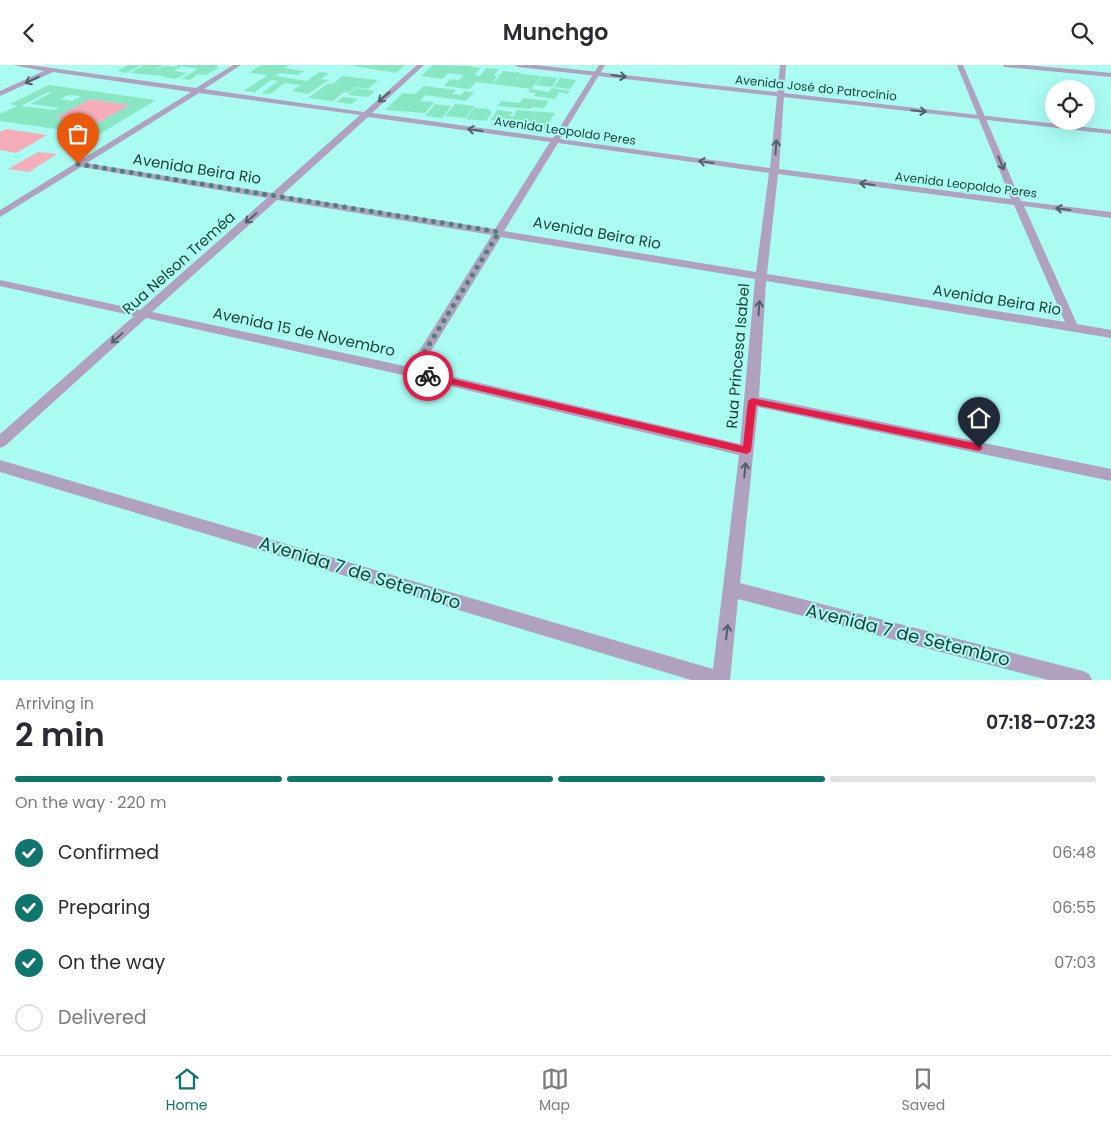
<!DOCTYPE html>
<html lang="en">
<head>
<meta charset="utf-8">
<style>
	:root { --surface:#fff; --page:#f2f2f3; --text:#2b2b33; --muted:#7c7c81; --line:#e1e1e2; --accent:#0f766e }
	body { margin:0; font-family:Poppins,sans-serif; background:var(--page); color:var(--text); height:100vh; display:flex; flex-direction:column; font-size:19px; white-space:nowrap }
	* { box-sizing:border-box; margin:0 }
	p { font-size:16px; color:var(--muted) }
	.icon { flex:none; width:28px; height:28px; fill:none; stroke:currentColor; stroke-width:2; stroke-linecap:round; stroke-linejoin:round }
	.map { position:relative; height:615px; overflow:hidden }
	.drawer { display:flex; flex-direction:column; background:var(--surface); flex:1 }
	.drawer>* { flex:none }
	.buttons { position:absolute; left:1045px; top:15px; display:grid; gap:10px }
	.buttons a { display:grid; place-items:center; width:50px; height:50px; border-radius:50%; background:var(--surface); box-shadow:0 5px 20px #0002; font-size:25px }
	.pin { position:absolute; display:grid; place-items:center; width:42px; height:42px; color:#fff; margin:-51px -21px; border-radius:50% 50% 50% 0; rotate:-45deg; box-shadow:0 0 5px #0007 }
	.pin .icon { rotate:45deg }
	.courier { position:absolute; display:grid; place-items:center; width:50px; height:50px; margin:-25px; border:4px solid #e11d48; border-radius:50%; background:#fff; color:#222; box-shadow:0 1px 6px #0007 }
	.head em { font-style:normal; font-weight:600 }
	.head div { display:flex; flex-direction:column-reverse }
	.head { display:flex; align-items:center; justify-content:space-between; height:85px; padding:0 15px }
	h1 { font-size:32px; font-weight:600; line-height:38px }
	.bar { display:grid; grid-template-columns:repeat(4,1fr); gap:8px 5px; align-content:center; height:60px; padding:0 15px }
	.bar i { height:6px; border-radius:4px; background:var(--line) }
	.bar .selected { background:var(--accent) }
	.bar p { grid-column:span 4 }
	ol { padding:0 15px; list-style:none }
	li { display:flex; align-items:center; gap:15px; height:55px }
	li p { margin-inline-start:auto }
	li .icon { padding:5px; border-radius:50%; background:var(--accent); color:#fff; stroke-width:4 }
	li:last-child { color:var(--muted) }
	li i { width:28px; height:28px; border:2px solid var(--line); border-radius:50% }
	header { display:flex; justify-content:space-between; align-items:center; height:65px; padding:0 15px; background:var(--surface); font-size:22px; font-weight:600 }
	.tabs { display:flex; justify-content:space-around; align-items:center; height:70px; border-top:1px solid var(--line); background:var(--surface); font-size:14px; color:var(--muted) }
	.tabs a { display:grid; justify-items:center; gap:2px }
	.tabs .selected { color:var(--accent) }
	.map>svg:first-child { display:block }
</style>
</head>
<body>
<header><svg class="icon" aria-label="back" viewBox="0 0 24 24"><path d="M15 5l-7 7 7 7"/></svg>Munchgo<svg class="icon" aria-label="search" viewBox="0 0 24 24"><circle cx="10" cy="10" r="6"/><path d="M15 15l6 6"/></svg></header>
<div class="map">
<svg width="1111" height="615" viewBox="0 0 1111 615">
	<rect width="100%" height="100%" fill="#aafcf3"/>
	<g fill="#f6adba">
		<path d="M90,34L130,40L96,59L55,53Z"/>
		<path d="M6,64L47,70L16,88L0,85V67Z"/>
		<path d="M38,87L57,89L29,107L8,104Z"/>
	</g>
	<g fill="#89e6c2" fill-rule="evenodd">
		<path d="M129,0H141L126,8L117,6Z"/>
		<path d="M144,0H163L150,8L164,1L176,2L179,0H219L216,2H220L206,10L198,9L190,15L181,14L198,4L181,1L174,6L187,8L175,14L163,12L165,11L130,8Z"/>
		<path d="M261,0H289L284,3L304,6L298,10L280,8L275,11L307,16L319,7L329,8L321,14L329,15L308,29L292,26L301,20L285,18L270,29L262,28L278,16L271,15L255,27L243,26L268,10L249,8Z"/>
		<path d="M348,0H405L396,8Z"/>
		<path d="M433,0L472,1L471,2L481,3L474,10L480,11L486,3L499,4L493,11H497L492,19L476,17L469,24L444,21L450,14L459,15L464,10L448,8L442,14L421,11Z"/>
		<path d="M503,6L522,8L515,17L522,9L541,11L531,24L493,19Z"/>
		<path d="M342,11L378,15L368,24L356,22L349,28L344,27L333,36L308,33L327,19H333Z"/>
		<path d="M542,11L558,13L552,22L535,20Z"/>
		<path d="M560,13L576,15L570,24L554,22Z"/>
		<path d="M49,20L156,35L98,70L0,56V49L17,41L10,39ZM48,27L51,28L30,39L59,43L55,45L21,41ZM68,30L81,31L72,36L60,34ZM90,34L130,40L96,59L55,53Z"/>
		<path d="M424,21L456,25L452,29L461,30L465,26L474,27L466,36L425,30L420,36L434,37L425,48L385,45L403,28L415,29Z"/>
		<path d="M356,23L375,26L368,32L348,30Z"/>
		<path d="M552,23L570,26L568,29L559,27L555,34L534,31L536,28L528,27L531,24L549,27Z"/>
		<path d="M343,32L358,34L352,39L336,37Z"/>
		<path d="M523,33L549,36L544,43L532,42L530,44L497,41L501,36L520,38Z"/>
		<path d="M435,39L451,41L442,53L425,51Z"/>
		<path d="M455,39L475,41L465,53L445,51Z"/>
		<path d="M474,43L490,44L489,46L492,47L486,56L466,54Z"/>
		<path d="M497,45L513,47L509,51L513,52L517,45L555,48L544,65L526,62L528,60L491,55Z"/>
	</g>
	<g fill="none" stroke-linecap="round" stroke-linejoin="round">
		<g fill="#b0a1bf" fill-rule="evenodd">
			<path d="M13,0H30L196,23L233,0H241L204,24L364,47L417,0H424L372,48L553,73L599,0H605L560,74L770,103L780,0H786L779,104L1011,134L957,0H963L1021,136L1111,147V153L1024,141L1077,259L1111,265V273L766,216L759,332L1111,404V416L758,342L740,518L1083,606L1089,609L1092,615H1048L738,534L730,615H691L0,407V395L713,604L739,390L412,312L146,253L5,381L0,383V369L134,251L0,221V215L140,245L267,133L81,102L0,152V145L191,27L53,7L0,31V26L44,6ZM199,28L360,50L272,128L87,98ZM368,52L550,77L495,164L282,130ZM558,78L769,108L756,207L504,166ZM778,109L1014,140L1065,257L767,209ZM277,135L492,170L409,302L152,247ZM501,172L755,214L740,379L420,304Z"/>
			<path d="M1002,0H1026L1111,8V12L1005,2Z"/>
		</g>
		<path fill="#b0a1bf" fill-rule="evenodd" d="M515,0H536L1111,65V69L518,2Z"/>
	</g>
	<defs><path id="oneway-shaft" d="M-6 0H5M1.5-3L5.5 0L1.5 3" fill="none" stroke-width="1.6" stroke-linecap="round" stroke-linejoin="round" transform="scale(1.25)"/></defs>
	<g stroke="#50616a">
		<use href="#oneway-shaft" transform="translate(619 11) rotate(7)"/>
		<use href="#oneway-shaft" transform="translate(32 15) rotate(155)"/>
		<use href="#oneway-shaft" transform="translate(384 32) rotate(139)"/>
		<use href="#oneway-shaft" transform="translate(919 46) rotate(6)"/>
		<use href="#oneway-shaft" transform="translate(475 65) rotate(-172)"/>
		<use href="#oneway-shaft" transform="translate(776 82) rotate(-86)"/>
		<use href="#oneway-shaft" transform="translate(706 97) rotate(-172)"/>
		<use href="#oneway-shaft" transform="translate(1001 98) rotate(67)"/>
		<use href="#oneway-shaft" transform="translate(867 119) rotate(-173)"/>
		<use href="#oneway-shaft" transform="translate(1063 144) rotate(-173)"/>
		<use href="#oneway-shaft" transform="translate(251 153) rotate(139)"/>
		<use href="#oneway-shaft" transform="translate(759 243) rotate(-86)"/>
		<use href="#oneway-shaft" transform="translate(117 273) rotate(138)"/>
		<use href="#oneway-shaft" transform="translate(745 405) rotate(-84)"/>
		<use href="#oneway-shaft" transform="translate(727 567) rotate(-83)"/>
	</g>
	<path fill="#e11d48" d="M428,308L743,381L748,336L752,333L979,379L983,383L979,386L756,340L751,386L747,389L425,313V309Z"/>
	<g fill="none" stroke-linecap="round" stroke-linejoin="round">
		<path stroke="#4e817c" stroke-width="5" stroke-dasharray="0 9" d="M78,99L499,167L412,307L428,311"/>
	</g>
	<g text-anchor="middle" stroke-width="4" stroke-linejoin="round" paint-order="stroke">
		<g font-size="12" fill="#1d3f3c" stroke="#aafcf3">
			<text transform="translate(816 23) rotate(6)" y="4">Avenida José do Patrocínio</text>
			<text transform="translate(565 66) rotate(8)" y="4">Avenida Leopoldo Peres</text>
			<text transform="translate(966 120) rotate(7)" y="4">Avenida Leopoldo Peres</text>
		</g>
		<g font-size="15" fill="#1d3f3c" stroke="#aafcf3">
			<text transform="translate(197 104) rotate(9)" y="5">Avenida Beira Rio</text>
			<text transform="translate(597 168) rotate(10)" y="5">Avenida Beira Rio</text>
			<text transform="translate(179 198) rotate(-42)" y="5">Rua Nelson Treméa</text>
			<text transform="translate(997 235) rotate(9)" y="5">Avenida Beira Rio</text>
			<text transform="translate(304 267) rotate(12)" y="5">Avenida 15 de Novembro</text>
			<text transform="translate(738 291) rotate(-85)" y="5">Rua Princesa Isabel</text>
		</g>
		<g font-size="18" fill="#1d3f3c" stroke="#aafcf3">
			<text transform="translate(360 508) rotate(17)" y="6">Avenida 7 de Setembro</text>
			<text transform="translate(908 570) rotate(14)" y="6">Avenida 7 de Setembro</text>
		</g>
	</g>
</svg>
<div class="buttons">
<a><svg class="icon" aria-label="locate" viewBox="0 0 24 24"><circle cx="12" cy="12" r="6"/><path d="M12 2v4M12 18v4M2 12h4M18 12h4"/></svg></a>
</div>
<div class="pin" style="left:78px;top:99px;background:#ea580c"><svg class="icon" aria-label="bag" viewBox="0 0 24 24"><path d="M5 8h14l-1 12H6zM9 8a3 3 0 0 1 6 0"/></svg></div>
<div class="pin" style="left:979px;top:383px;background:#1f2937"><svg class="icon" aria-label="home" viewBox="0 0 24 24"><path d="M3 11l9-7 9 7M6 9v11h12V9"/></svg></div>
<div class="courier" style="left:428px;top:311px"><svg class="icon" aria-label="bike" viewBox="0 0 24 24"><circle cx="6" cy="16" r="4"/><circle cx="18" cy="16" r="4"/><path d="M6 16l4-8h5l3 8M10 8l3 8H6M13 5h3"/></svg></div>
</div>
<section class="drawer">
<div class="head"><div><h1>2 min</h1><p>Arriving in</p></div><em>07:18–07:23</em></div>
<div class="bar"><i class="selected"></i><i class="selected"></i><i class="selected"></i><i></i><p>On the way · 220 m</p></div>
<ol>
<li><svg class="icon" aria-label="check" viewBox="0 0 24 24"><path d="M5 12l5 5 9-10"/></svg>Confirmed<p>06:48</p></li>
<li><svg class="icon" aria-label="check" viewBox="0 0 24 24"><path d="M5 12l5 5 9-10"/></svg>Preparing<p>06:55</p></li>
<li><svg class="icon" aria-label="check" viewBox="0 0 24 24"><path d="M5 12l5 5 9-10"/></svg>On the way<p>07:03</p></li>
<li><i></i>Delivered</li>
</ol>
</section>
<nav class="tabs">
<a class="selected"><svg class="icon" aria-label="home" viewBox="0 0 24 24"><path d="M3 11l9-7 9 7M6 9v11h12V9"/></svg>Home</a>
<a><svg class="icon" aria-label="map" viewBox="0 0 24 24"><path d="M3 6l6-2 6 2 6-2v14l-6 2-6-2-6 2zM9 4v14M15 6v14"/></svg>Map</a>
<a><svg class="icon" aria-label="saved" viewBox="0 0 24 24"><path d="M7 4h10v16l-5-4-5 4z"/></svg>Saved</a>
</nav>
</body>
</html>
